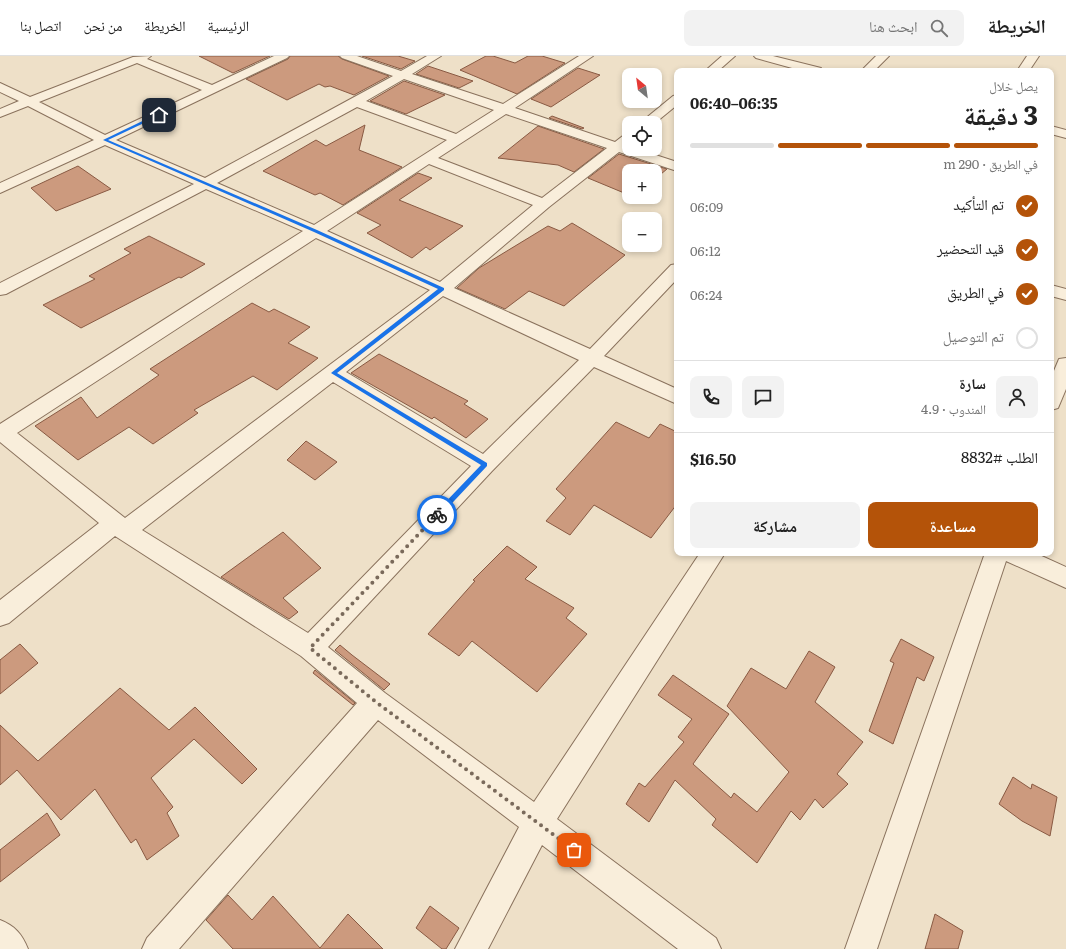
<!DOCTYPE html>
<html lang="ar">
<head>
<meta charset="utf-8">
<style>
	:root { --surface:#fff; --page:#f2f2f2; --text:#222; --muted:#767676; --line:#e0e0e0; --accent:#b45309 }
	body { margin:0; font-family:Literata,"Noto Naskh Arabic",serif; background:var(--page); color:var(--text); direction:rtl; height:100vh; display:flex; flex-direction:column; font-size:15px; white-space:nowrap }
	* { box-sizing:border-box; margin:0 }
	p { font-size:13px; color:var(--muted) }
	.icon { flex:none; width:22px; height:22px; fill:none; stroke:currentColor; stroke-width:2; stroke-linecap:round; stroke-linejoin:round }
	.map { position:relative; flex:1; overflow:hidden; direction:ltr }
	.details { position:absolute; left:674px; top:12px; width:380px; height:488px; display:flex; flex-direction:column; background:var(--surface); border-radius:8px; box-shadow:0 2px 6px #0003; direction:rtl }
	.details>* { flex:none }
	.needle { width:26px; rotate:331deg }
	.tools { position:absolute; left:622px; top:12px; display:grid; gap:8px }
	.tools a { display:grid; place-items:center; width:40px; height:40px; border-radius:8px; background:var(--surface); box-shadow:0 2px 6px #0003; font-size:20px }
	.pin { position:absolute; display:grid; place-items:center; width:34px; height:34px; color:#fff; margin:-17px; border-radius:8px; box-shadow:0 2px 6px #0006 }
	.courier { position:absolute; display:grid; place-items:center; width:40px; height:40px; margin:-20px; border:3px solid #1a73e8; border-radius:50%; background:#fff; color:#222; box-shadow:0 1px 5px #0007 }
	.head em { font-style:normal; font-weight:700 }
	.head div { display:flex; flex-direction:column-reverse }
	.head { display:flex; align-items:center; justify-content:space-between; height:68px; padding:0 16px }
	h1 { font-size:26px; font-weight:700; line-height:30px }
	.bar { display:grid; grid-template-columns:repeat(4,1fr); gap:6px 4px; align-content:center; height:48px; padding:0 16px }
	.bar i { height:5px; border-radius:3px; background:var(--line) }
	.bar .on { background:var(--accent) }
	.bar p { grid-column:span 4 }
	.line { display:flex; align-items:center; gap:10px; padding:0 16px; border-top:1px solid var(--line) }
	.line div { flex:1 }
	.round { display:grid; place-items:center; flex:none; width:42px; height:42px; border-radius:8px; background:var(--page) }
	ol { padding:0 16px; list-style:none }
	li { display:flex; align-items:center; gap:12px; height:44px }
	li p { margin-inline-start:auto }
	li .icon { padding:4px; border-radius:50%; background:var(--accent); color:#fff; stroke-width:4 }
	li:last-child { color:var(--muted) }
	li i { width:22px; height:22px; border:2px solid var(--line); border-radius:50% }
	.button { display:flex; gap:8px; margin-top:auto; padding:8px 16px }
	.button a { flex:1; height:46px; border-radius:8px; background:var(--accent); color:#fff; font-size:16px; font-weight:700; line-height:46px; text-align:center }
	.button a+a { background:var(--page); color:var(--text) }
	header { display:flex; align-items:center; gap:24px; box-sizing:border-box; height:56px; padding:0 20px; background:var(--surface); border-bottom:1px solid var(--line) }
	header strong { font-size:19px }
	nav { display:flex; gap:22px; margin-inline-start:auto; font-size:14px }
	.search { width:280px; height:36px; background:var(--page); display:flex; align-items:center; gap:10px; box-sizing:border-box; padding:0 14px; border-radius:8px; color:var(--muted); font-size:15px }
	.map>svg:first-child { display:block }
</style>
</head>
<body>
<header>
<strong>الخريطة</strong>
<div class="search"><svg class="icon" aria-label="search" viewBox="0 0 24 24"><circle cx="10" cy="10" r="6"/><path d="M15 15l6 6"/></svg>ابحث هنا</div>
<nav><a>الرئيسية</a><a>الخريطة</a><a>من نحن</a><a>اتصل بنا</a></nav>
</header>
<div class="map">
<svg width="1066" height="893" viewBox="0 0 1066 893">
	<rect width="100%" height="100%" fill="#eee0c8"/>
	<g fill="#cc9a7e" stroke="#895a43">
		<path d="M199,0H270L233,17Z"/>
		<path d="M290,0H338L342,3L389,20L354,39L330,30L325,31L319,28L287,44L246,23L288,3Z"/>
		<path d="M362,0H398L415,5L401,13Z"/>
		<path d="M486,0H493L515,7L528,0H542L565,7L517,38L460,14Z"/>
		<path d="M428,10L473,25L459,32L416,18Z"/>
		<path d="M578,12L600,19L551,51L531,43Z"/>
		<path d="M404,25L445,39L406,58L370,45Z"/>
		<path d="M552,60L584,72L582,73L549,62Z"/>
		<path d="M365,69L359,94L402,111L343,149L320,137L315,139L263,115L316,84L326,90Z"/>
		<path d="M538,70L604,93L574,116L558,109L498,102Z"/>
		<path d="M619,98L667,113L655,123V115H629V139L588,122Z"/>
		<path d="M78,110L111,133L56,155L31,132Z"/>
		<path d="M418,117L432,122L399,144L463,170L430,194L426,191L412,202L367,177L381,169L357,157Z"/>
		<path d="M572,167L625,199L564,250L529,235L505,253L457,232L479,212L548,170L560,175Z"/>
		<path d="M149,180L205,208L181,222L179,221L81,272L43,249L95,223L89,220L131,197L124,193Z"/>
		<path d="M252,247L269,256L274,253L310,271L288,287L318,302L277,334L253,320L194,354L198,357L153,388L129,371L78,404L35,370L81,341L97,362L159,319L150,313Z"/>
		<path d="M379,298L468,345L464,348L488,363L466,382L434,361L432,363L351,317Z"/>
		<path d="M616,366L649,382L660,368L677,376V448L651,482L594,449L570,479L546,465L566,442L556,433Z"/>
		<path d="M306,385L337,406L315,424L287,404Z"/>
		<path d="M283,476L321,512L283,542L298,556L289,563L221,521Z"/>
		<path d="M507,490L537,511L525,523L574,552L566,562L587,578L537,636L472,585L459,600L428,578L475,525L473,524Z"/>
		<path d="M901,583L934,601L924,625L917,621L893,688L869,675L894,607L890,605Z"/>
		<path d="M20,588L38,607L0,638V604Z"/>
		<path d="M340,589L352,599L390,628L384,634L335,594Z"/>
		<path d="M809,595L835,611L815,646L863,686L837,718L848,728L823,752L815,743L800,764L791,755L757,807L712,769L716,763L675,724L649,766L626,748L639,727L645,731L684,686L678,681L692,663L658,639L673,619L729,658L693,708L731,742L734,737L757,756L789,716L727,650L751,612L786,633Z"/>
		<path d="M315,614L355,647L353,649L313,617Z"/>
		<path d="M120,632L169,674L195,651L257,713L242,728L194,683L151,722L173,751L167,757L179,780L147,804L136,783L131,787L95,733L61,764L17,714L0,729V669L38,705Z"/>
		<path d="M1013,721L1031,733L1032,728L1057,741L1050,780L1022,765L999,748Z"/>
		<path d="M47,757L60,779L0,826V794Z"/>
		<path d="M228,839L252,864L273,840L320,892L348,858L383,893H233L206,864Z"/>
		<path d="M430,850L459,872L446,893H442L416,872Z"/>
		<path d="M935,858L963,875L958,893H925Z"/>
	</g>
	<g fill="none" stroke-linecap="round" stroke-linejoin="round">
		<g stroke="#8a725d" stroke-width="2">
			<g id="street">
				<path d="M151,0L147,3L212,29L274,0H289L287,2L116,84L205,122L393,20L342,2L340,0H357L401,15L427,0H441L412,18L503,48L579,0H593L515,52L615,86L624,79L629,78V89L627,90L629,93H637L677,106V115L619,96L549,151L454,232L590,293L671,209L677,208V223L604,300L677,333V348L594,311L492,415L328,591L385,637L534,746L700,497H725L557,763L716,882L721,893H678L542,789L488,893H455L519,771L378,664L179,893H142L147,882L357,647L301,600L115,480L9,567L0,570V544L99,467L0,386V368L303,175L206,133L6,238L0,239V227L194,128L105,89L0,137V127L94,84L28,50L0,61V53L19,45L0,36V27L30,41L133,1ZM137,7L202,34L105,79L39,46ZM404,23L494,54L456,78L366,45ZM357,51L447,84L314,169L217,127ZM506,58L607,92L542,142L438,102ZM429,108L533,149L440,226L327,175ZM316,182L430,234L125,462L17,377ZM443,240L579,304L483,398L346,316ZM333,326L471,410L308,577L142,474Z"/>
				<path d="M722,0H735L718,15H705Z"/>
				<path d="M754,0H773L821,12L823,15H803L756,2Z"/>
				<path d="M876,0H889L874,15H861Z"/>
				<path d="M1027,0H1039L1029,15H1017Z"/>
				<path d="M677,39V49L655,67H640L673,40Z"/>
				<path d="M1051,70L1066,74V82L1051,78Z"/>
				<path d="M1051,229L1066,233V244L1051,240Z"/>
				<path d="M1066,302V333L1058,352L1051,354V322L1059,303Z"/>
				<path d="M985,497H1035L1066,511V532L1006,505L877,893H845Z"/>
				<path d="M0,864C15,870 22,878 28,893H0Z"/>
			</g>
		</g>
		<use href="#street" fill="#f9eedb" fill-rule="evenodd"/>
	</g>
	<path fill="#1a73e8" d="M157,58L161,59L108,84L317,174L444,232V234L337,317L487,407V410L439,461H435V457L481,409L331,317L438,233L314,176L103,84Z"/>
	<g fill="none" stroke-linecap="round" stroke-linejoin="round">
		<path stroke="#7a6a5b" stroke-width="4" stroke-dasharray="0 7.2" d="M437,459L310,592L376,646L574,794"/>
	</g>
</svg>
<div class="tools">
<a><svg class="needle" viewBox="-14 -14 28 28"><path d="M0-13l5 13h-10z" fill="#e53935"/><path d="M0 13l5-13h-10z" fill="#767676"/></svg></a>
<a><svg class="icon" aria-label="locate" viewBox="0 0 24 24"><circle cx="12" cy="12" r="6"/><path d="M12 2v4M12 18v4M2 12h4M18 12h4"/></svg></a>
<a>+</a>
<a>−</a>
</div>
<div class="pin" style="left:574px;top:794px;background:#ea580c"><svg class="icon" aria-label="bag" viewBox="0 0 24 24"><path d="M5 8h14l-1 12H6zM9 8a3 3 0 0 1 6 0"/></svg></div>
<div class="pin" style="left:159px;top:59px;background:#1f2937"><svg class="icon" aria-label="home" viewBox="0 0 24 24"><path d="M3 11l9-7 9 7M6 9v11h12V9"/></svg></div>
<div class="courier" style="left:437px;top:459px"><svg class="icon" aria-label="bike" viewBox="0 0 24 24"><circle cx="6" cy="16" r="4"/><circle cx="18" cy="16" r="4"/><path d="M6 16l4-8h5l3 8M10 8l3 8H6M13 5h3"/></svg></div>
<section class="details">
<div class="head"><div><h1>3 دقيقة</h1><p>يصل خلال</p></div><em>06:35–06:40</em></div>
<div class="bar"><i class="on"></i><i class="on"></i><i class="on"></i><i></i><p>في الطريق · 290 m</p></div>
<ol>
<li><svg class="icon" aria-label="check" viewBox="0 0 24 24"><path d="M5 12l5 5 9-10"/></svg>تم التأكيد<p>06:09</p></li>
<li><svg class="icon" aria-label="check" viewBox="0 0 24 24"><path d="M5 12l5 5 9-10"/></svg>قيد التحضير<p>06:12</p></li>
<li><svg class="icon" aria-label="check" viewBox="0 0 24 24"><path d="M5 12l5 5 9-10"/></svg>في الطريق<p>06:24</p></li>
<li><i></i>تم التوصيل</li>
</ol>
<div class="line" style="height:72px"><a class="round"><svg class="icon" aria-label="person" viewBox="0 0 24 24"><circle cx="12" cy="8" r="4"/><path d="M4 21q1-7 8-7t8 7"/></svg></a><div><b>سارة</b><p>المندوب · 4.9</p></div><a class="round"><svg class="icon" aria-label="chat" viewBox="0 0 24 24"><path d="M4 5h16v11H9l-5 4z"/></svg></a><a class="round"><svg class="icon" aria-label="phone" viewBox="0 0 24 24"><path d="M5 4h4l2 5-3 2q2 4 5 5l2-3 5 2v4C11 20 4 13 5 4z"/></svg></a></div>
<div class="line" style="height:52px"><div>الطلب #8832</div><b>$16.50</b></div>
<div class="button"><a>مساعدة</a><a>مشاركة</a></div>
</section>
</div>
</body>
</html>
